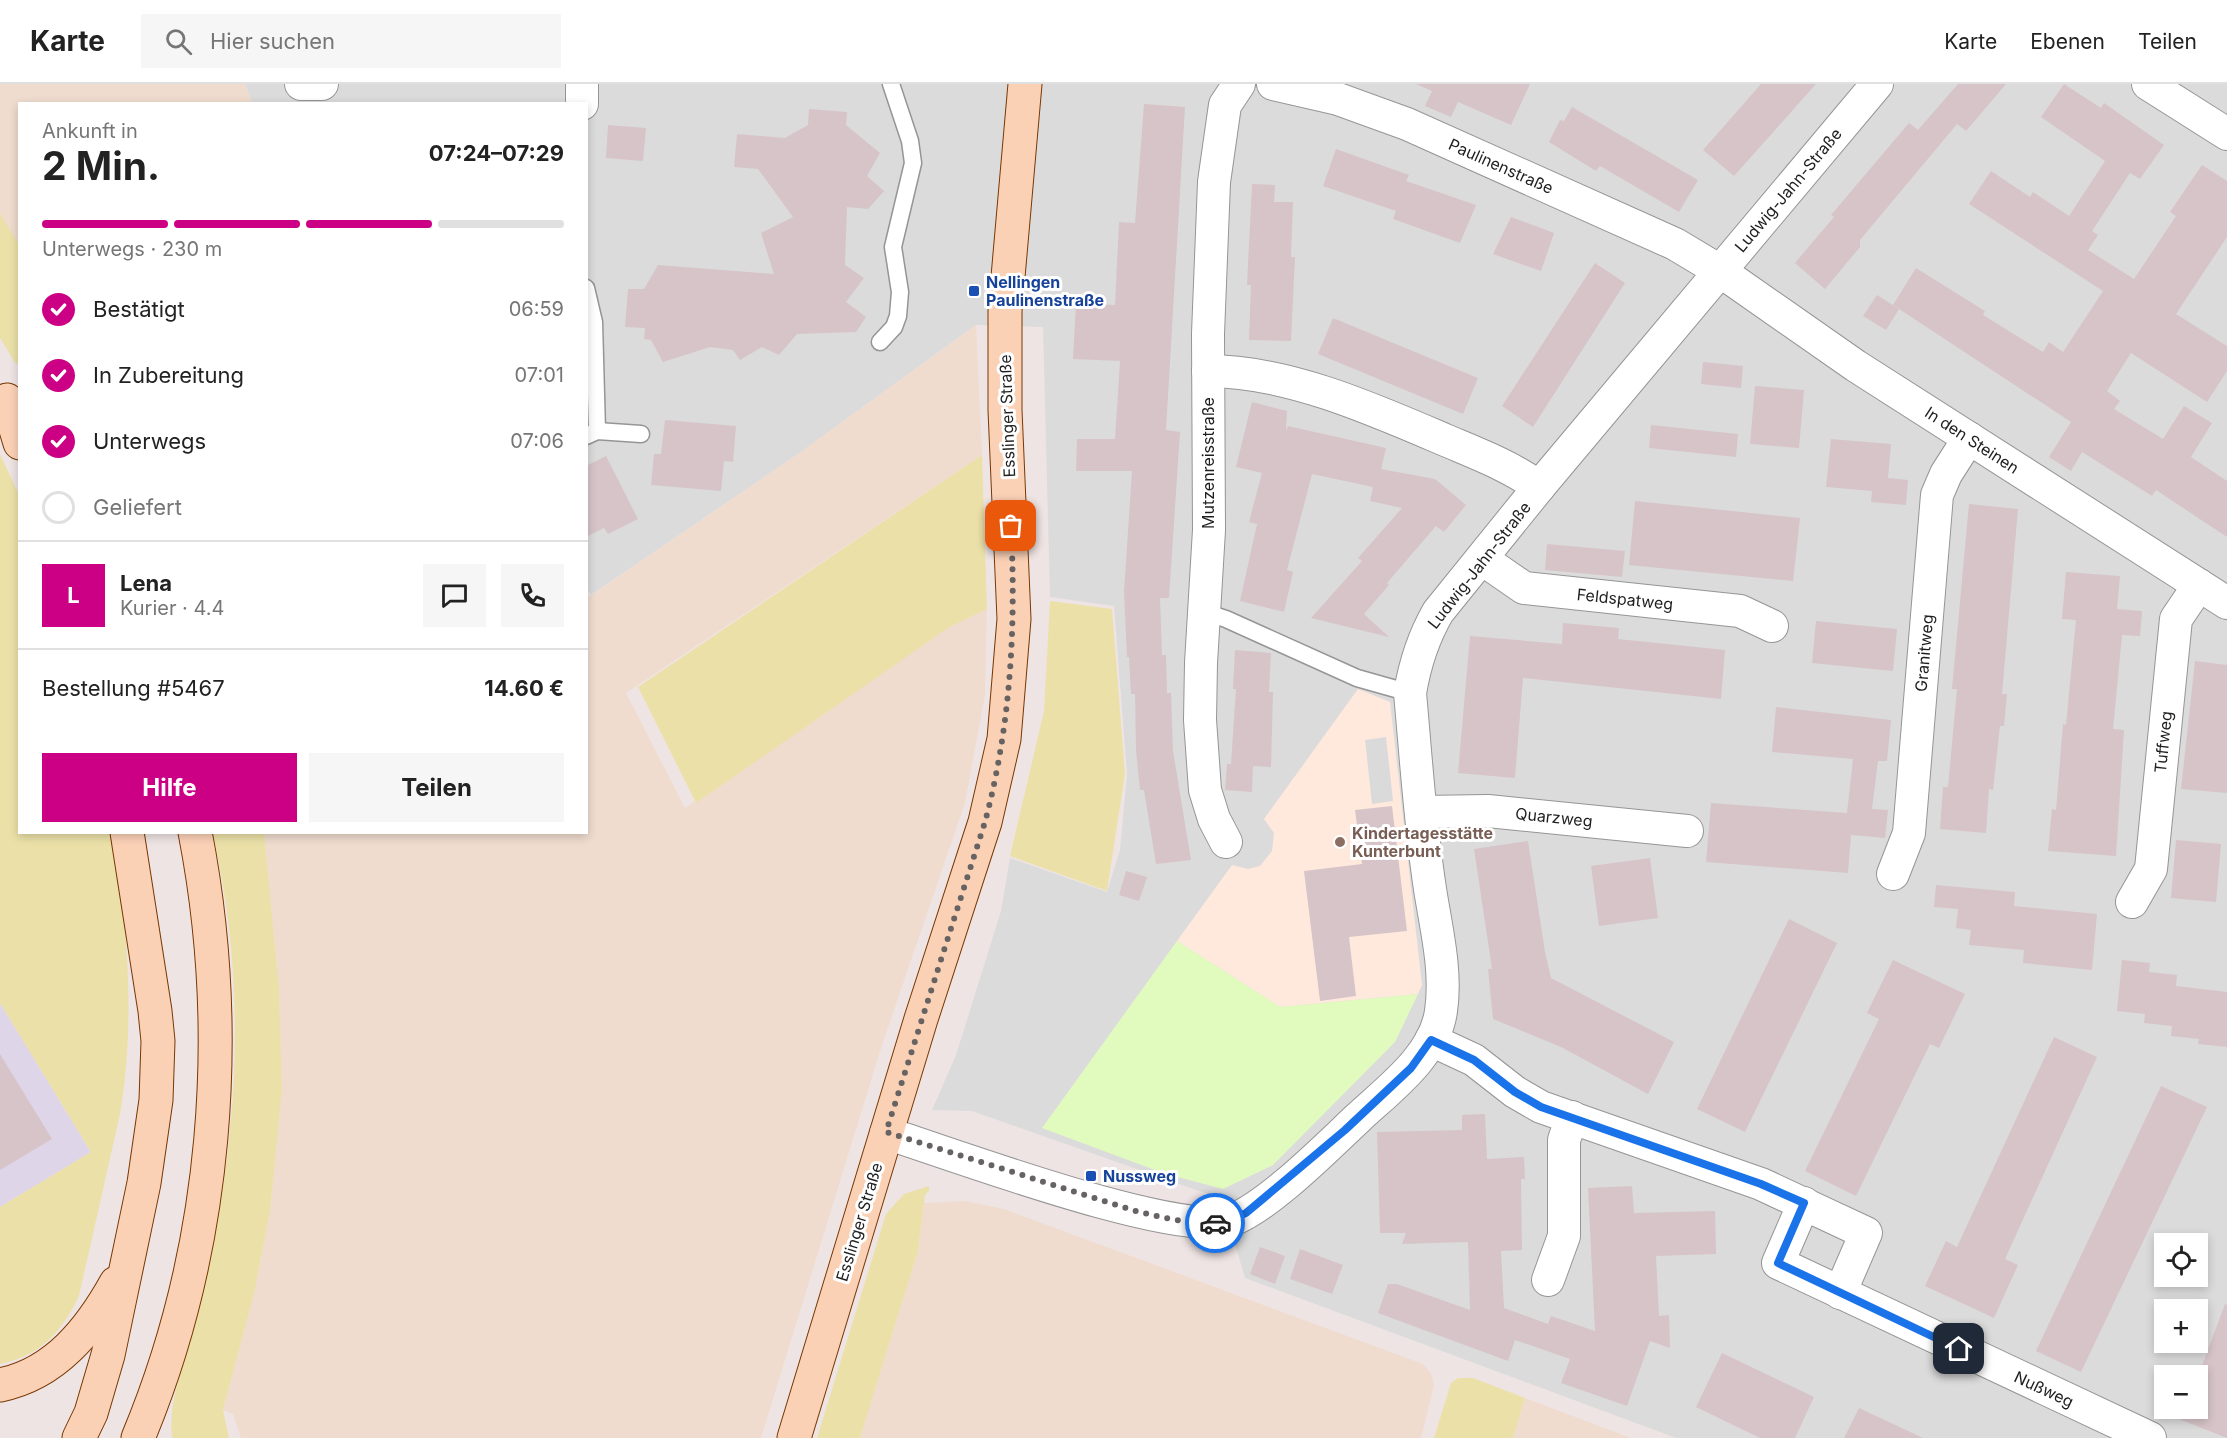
<!DOCTYPE html>
<html lang="de">
<head>
<meta charset="utf-8">
<style>
	:root { --surface:#fff; --page:#f6f6f6; --text:#222; --muted:#767676; --line:#e0e0e0; --accent:#cc0085 }
	body { margin:0; font-family:Inter,sans-serif; background:var(--page); color:var(--text); height:100vh; display:flex; flex-direction:column; font-size:22px; white-space:nowrap }
	* { box-sizing:border-box; margin:0 }
	p { font-size:20px; color:var(--muted) }
	.icon { flex:none; width:33px; height:33px; fill:none; stroke:currentColor; stroke-width:2; stroke-linecap:round; stroke-linejoin:round }
	.map { position:relative; flex:1; overflow:hidden }
	.side { position:absolute; left:18px; top:18px; width:570px; height:732px; display:flex; flex-direction:column; background:var(--surface); border-radius:0px; box-shadow:0 3px 9px #0003 }
	.side>* { flex:none }
	.tools { position:absolute; left:2154px; top:1149px; display:grid; gap:12px }
	.tools a { display:grid; place-items:center; width:54px; height:54px; border-radius:0px; background:var(--surface); box-shadow:0 3px 9px #0003; font-size:30px }
	.pin { position:absolute; display:grid; place-items:center; width:51px; height:51px; color:#fff; margin:-26px; border-radius:12px; box-shadow:0 3px 9px #0006 }
	.courier { position:absolute; display:grid; place-items:center; width:60px; height:60px; margin:-30px; border:4px solid #1a73e8; border-radius:50%; background:#fff; color:#222; box-shadow:0 2px 8px #0007 }
	.overview em { font-style:normal; font-weight:700 }
	.overview div { display:flex; flex-direction:column-reverse }
	.overview { display:flex; align-items:center; justify-content:space-between; height:102px; padding:0 24px }
	h1 { font-size:39px; font-weight:700; line-height:45px }
	.bar { display:grid; grid-template-columns:repeat(4,1fr); gap:9px 6px; align-content:center; height:72px; padding:0 24px }
	.bar i { height:8px; border-radius:4px; background:var(--line) }
	.bar .selected { background:var(--accent) }
	.bar p { grid-column:span 4 }
	.line { display:flex; align-items:center; gap:15px; padding:0 24px; border-top:2px solid var(--line) }
	.line div { flex:1 }
	.round { display:grid; place-items:center; flex:none; width:63px; height:63px; border-radius:0px; background:var(--page) }
	ol { padding:0 24px; list-style:none }
	li { display:flex; align-items:center; gap:18px; height:66px }
	li p { margin-inline-start:auto }
	li .icon { padding:6px; border-radius:50%; background:var(--accent); color:#fff; stroke-width:4 }
	li:last-child { color:var(--muted) }
	li i { width:33px; height:33px; border:3px solid var(--line); border-radius:50% }
	.primary-button { display:flex; gap:12px; margin-top:auto; padding:12px 24px }
	.primary-button a { flex:1; height:69px; border-radius:0px; background:var(--accent); color:#fff; font-size:24px; font-weight:700; line-height:69px; text-align:center }
	.primary-button a+a { background:var(--page); color:var(--text) }
	header { display:flex; align-items:center; gap:36px; box-sizing:border-box; height:84px; padding:0 30px; background:var(--surface); border-bottom:2px solid var(--line) }
	header strong { font-size:28px }
	nav { display:flex; gap:33px; margin-inline-start:auto; font-size:21px }
	.search { width:420px; height:54px; background:var(--page); display:flex; align-items:center; gap:15px; box-sizing:border-box; padding:0 21px; border-radius:0px; color:var(--muted); font-size:22px }
	.map>svg:first-child { display:block }
</style>
</head>
<body>
<header>
<strong>Karte</strong>
<div class="search"><svg class="icon" aria-label="search" viewBox="0 0 24 24"><circle cx="10" cy="10" r="6"/><path d="M15 15l6 6"/></svg>Hier suchen</div>
<nav><a>Karte</a><a>Ebenen</a><a>Teilen</a></nav>
</header>
<div class="map">
<svg width="2227" height="1354" viewBox="0 0 2227 1354">
	<rect width="100%" height="100%" fill="#efe4e4"/>
	<path fill="#dcdbdc" fill-rule="evenodd" d="M245,0H2227V1354H1676L1245,1194L1222,1115L972,1027L932,1026L956,971L1001,827L1010,774L1107,808L1120,766L1127,690L1114,522L1050,513L1043,243L976,241L798,370L591,511L586,503V20L252,19ZM2164,1160H2198V1192H2164ZM2164,1226H2198V1258H2164ZM2164,1292H2198V1324H2164Z"/>
	<path fill="#dfd5e8" d="M0,919L91,1068L0,1123Z"/>
	<path fill="#ffe9dd" d="M1358,605L1390,618L1422,901L1418,910L1280,923L1177,857L1232,781L1248,785L1260,782L1272,767L1274,749L1264,735Z"/>
	<g fill="#efdcce">
		<path d="M0,0H245L252,19L20,20L19,161L0,129Z"/>
		<path d="M976,241L982,371L626,609L685,724L948,544L987,525L985,611L965,719L882,961L761,1354H241L233,1330L223,1326L254,1210L270,1128L282,1006L279,903L264,749L586,748L587,514L798,370Z"/>
		<path d="M965,1117L1004,1125L1423,1280L1431,1289L1434,1301L1421,1354H860L918,1167L924,1119Z"/>
		<path d="M1525,1314L1631,1354H1513Z"/>
	</g>
	<g fill="#ebe1a8">
		<path d="M0,129L19,161L20,278L16,280L0,254Z"/>
		<path d="M0,370L20,413V748L114,749C127,843 136,936 120,1030L79,1212C62,1248 40,1272 0,1280V1123L91,1068L0,919Z"/>
		<path d="M982,371L987,525L948,544L696,719L638,603Z"/>
		<path d="M1050,517L1112,525L1125,690L1107,807L1010,772L1044,627Z"/>
		<path d="M212,749H264L279,903L282,1006L270,1128L254,1210L223,1326L229,1354H172C168,1314 185,1277 195,1239C202,1214 207,1189 212,1164C240,1029 245,883 212,749Z"/>
		<path d="M929,1102V1107L925,1111L918,1167L860,1354H817L886,1130L904,1110Z"/>
		<path d="M1458,1294H1473L1525,1314L1513,1354H1434L1451,1299Z"/>
	</g>
	<path fill="#e1fbbf" d="M1177,857L1280,923L1418,910L1395,958L1273,1081L1223,1105L1163,1089L1042,1044Z"/>
	<path fill="#dadada" d="M1386,653L1393,717L1372,720L1365,656Z"/>
	<g fill="#d6c4c8">
		<path d="M1416,0H1530L1511,41L1458,18L1451,33L1425,22L1432,7Z"/>
		<path d="M1761,0H1816L1734,92L1703,66Z"/>
		<path d="M1958,0H2006L1966,47L1957,40L1860,156V163L1825,205L1795,179L1834,133L1831,131L1909,39L1918,46Z"/>
		<path d="M2064,0L2101,24L2104,19L2164,61L2140,95L2130,89L2092,147L2098,151L2088,166L2134,195L2176,132L2170,128L2202,81L2227,97V153L2176,230L2227,262V287L2207,318L2131,269L2107,307L2120,317L2114,325L2163,355L2184,322L2212,339L2191,373L2227,397V453L2156,406L2152,412L2082,368L2071,387L2049,373L2071,338L1893,221L1916,184L1985,227L1983,231L2043,268L2049,258L2063,268L2103,207L1969,120L1991,87L2030,113L2033,108L2069,132L2105,77L2041,33Z"/>
		<path d="M1144,20L1185,23L1166,346L1180,348L1169,514H1160L1162,571H1166L1167,609H1171L1173,667L1191,776L1156,780L1144,706H1140L1136,666L1135,610H1131L1129,573H1127L1124,508L1132,387H1076L1077,355H1115L1120,277L1073,275L1076,219L1115,221L1119,138L1135,139Z"/>
		<path d="M1572,23L1698,96L1679,128L1600,82L1596,87L1549,58L1560,36L1564,37Z"/>
		<path d="M809,25L847,28L846,41L880,69L867,92L884,107L868,125L847,123L845,181L864,194L846,218L866,233L856,248L797,250L779,271L762,263L740,276L733,266L710,263L663,278L651,256L644,255L645,244L625,243L628,205H644L658,181L774,190L761,149L793,133L758,85L734,83L737,50L785,54L808,41Z"/>
		<path d="M608,41L646,44L643,77L606,74Z"/>
		<path d="M1336,65L1409,91L1406,97L1476,121L1460,159L1393,135L1396,127L1323,102Z"/>
		<path d="M1252,100L1275,101L1274,118H1293L1291,173H1295L1291,257L1249,256L1251,201H1247Z"/>
		<path d="M1511,133L1554,149L1541,187L1493,170Z"/>
		<path d="M1595,179L1625,199L1533,343L1502,322Z"/>
		<path d="M1877,211L1899,225L1886,246L1863,232Z"/>
		<path d="M1333,234L1478,294L1463,330L1318,270Z"/>
		<path d="M1703,278L1743,282L1741,304L1701,300Z"/>
		<path d="M1755,302L1804,306L1799,364L1750,360Z"/>
		<path d="M1252,318L1287,327L1286,347L1288,342L1386,364L1381,385L1435,395L1466,421L1444,448L1436,442L1387,499L1389,501L1364,530L1389,553L1311,534L1362,477L1358,474L1402,424L1370,417L1373,403L1312,390L1287,486L1293,488L1284,528L1240,517L1257,440L1249,438L1262,389L1236,383Z"/>
		<path d="M665,336L736,342L733,378L724,377L721,407L651,401L654,370H661Z"/>
		<path d="M1651,341L1738,350L1736,373L1649,364Z"/>
		<path d="M1831,355L1891,360L1888,394L1908,396L1906,421L1871,418L1872,407L1826,403Z"/>
		<path d="M606,372L638,435L608,450L604,444L586,453V382Z"/>
		<path d="M1635,417L1800,434L1793,497L1629,481Z"/>
		<path d="M1969,420L2018,425L2002,610H2007L2004,642H2000L1993,706L1989,705L1986,749L1940,745L1943,703H1948L1957,605H1952Z"/>
		<path d="M1547,460L1625,467L1622,493L1545,486Z"/>
		<path d="M2066,488L2120,492L2117,525L2142,527L2140,552L2122,551L2113,645L2124,646L2116,772L2048,767L2052,725L2056,726L2063,640L2066,641L2076,536L2062,535Z"/>
		<path d="M1816,537L1897,545L1893,587L1812,579Z"/>
		<path d="M1563,539L1619,544L1618,555L1725,566L1721,615L1523,594L1515,694L1458,689L1470,552L1562,560Z"/>
		<path d="M1235,566L1271,569L1269,608H1273L1271,683L1253,682L1252,708L1225,706L1227,680H1231L1236,605H1233Z"/>
		<path d="M2195,577L2227,581V709L2181,705Z"/>
		<path d="M1776,623L1891,636L1887,677H1878L1872,725L1888,726L1885,754L1851,751L1848,789L1706,778L1711,719L1847,729L1853,675L1772,668Z"/>
		<path d="M1392,722L1407,847L1349,853L1356,912L1320,917L1304,787L1362,780L1355,726Z"/>
		<path d="M2176,756L2221,760L2216,818L2171,814Z"/>
		<path d="M1528,757L1545,868L1551,894L1674,958L1648,1010L1561,963L1493,935L1488,885H1492L1474,765Z"/>
		<path d="M1650,774L1658,834L1599,842L1591,782Z"/>
		<path d="M1126,787L1147,793L1139,817L1119,811Z"/>
		<path d="M1936,801L2015,808L2014,822L2097,830L2092,886L2023,879L2024,866L1969,861L1971,846L1956,844L1958,825L1934,823Z"/>
		<path d="M1789,835L1837,859L1745,1048L1697,1025Z"/>
		<path d="M1893,876L1965,910L1939,964L1930,960L1856,1112L1805,1087L1879,935L1867,929Z"/>
		<path d="M2122,876L2150,879L2149,888L2177,891L2176,902L2227,908V963L2198,960L2199,955L2171,952L2172,942L2144,939L2145,930L2117,927Z"/>
		<path d="M2054,953L2097,973L2005,1175L2018,1181L1994,1234L1925,1202L1946,1157L1957,1163Z"/>
		<path d="M0,970L52,1055L0,1086Z"/>
		<path d="M2161,1002L2207,1023L2081,1288L2036,1267Z"/>
		<path d="M1485,1030L1487,1075L1524,1073L1525,1095H1521L1522,1166L1501,1167L1504,1224L1548,1240L1551,1232L1595,1247L1588,1104L1632,1102L1634,1129L1715,1127L1716,1170L1656,1172L1659,1232L1669,1231L1670,1264L1650,1257L1627,1322L1561,1299L1570,1275L1515,1256L1508,1277L1378,1229L1388,1200H1397L1470,1226L1468,1158L1402,1160L1406,1149H1380L1377,1048L1462,1046V1031Z"/>
		<path d="M1260,1163L1285,1172L1275,1200L1250,1190Z"/>
		<path d="M1300,1165L1343,1181L1332,1210L1290,1195Z"/>
		<path d="M2225,1220L2227,1221V1354L2156,1326L2198,1324V1292Z"/>
		<path d="M1722,1269L1814,1313L1795,1354H1760L1696,1323Z"/>
		<path d="M1859,1324L1923,1354H1844Z"/>
	</g>
	<g fill="none" stroke-linecap="round" stroke-linejoin="round">
		<g stroke="#959595" stroke-width="19">
			<g id="service">
				<path d="M586,204L594,238L597,347"/>
				<path d="M880,258L894,243L898,232L900,208L893,163L913,79L910,57L891,0"/>
				<path d="M586,352L597,347L641,350"/>
				<path d="M1205,528L1226,535L1357,594L1410,609"/>
			</g>
		</g>
		<g stroke="#959595" stroke-width="34">
			<g id="minor">
				<path d="M301,0H322"/>
				<path d="M582,0V20"/>
				<path d="M1273,0L1338,15L1407,40L1675,160L1720,187L1856,282L2227,519"/>
				<path d="M2148,0L2227,50"/>
				<path d="M1208,287C1287,287 1373,325 1445,356C1478,370 1510,382 1539,403"/>
				<path d="M1482,475L1524,504L1740,527L1772,542"/>
				<path d="M1421,728L1488,727L1687,747"/>
				<path d="M1226,758L1214,735L1205,706L1200,636L1201,579L1209,446L1208,250L1214,98L1225,21L1239,0"/>
				<path d="M1893,790L1909,749L1937,411L1946,390L1969,354"/>
				<path d="M2132,818L2151,785L2176,535L2199,501"/>
				<path d="M1431,956L1474,976L1515,1008L1541,1023L1761,1100L1866,1149L1840,1209"/>
				<path d="M886,1049C949,1069 1180,1155 1232,1136C1269,1122 1328,1062 1358,1034C1389,1005 1435,972 1441,927C1447,887 1436,844 1430,805C1420,740 1416,674 1410,609C1415,579 1423,554 1438,528L1539,403L1877,0"/>
				<path d="M1804,1119L1778,1179L2150,1354"/>
				<path d="M1548,1196L1564,1152V1056L1572,1033"/>
			</g>
		</g>
		<g stroke="#783702" stroke-width="35">
			<g id="secondary">
				<path d="M7,316L20,359"/>
				<path d="M0,1301C55,1290 90,1246 116,1199"/>
				<path d="M79,1354L91,1329L108,1271L144,1099L156,1016L158,957L155,927L127,748"/>
				<path d="M138,1354C217,1165 234,949 195,748"/>
				<path d="M794,1354L921,935L985,738L1004,655L1014,535L1005,326V227L1025,0"/>
			</g>
		</g>
		<use href="#service" stroke="#fff" stroke-width="16"/>
		<use href="#minor" stroke="#fff" stroke-width="32"/>
		<use href="#secondary" stroke="#fbd1b6" stroke-width="33"/>
	</g>
	<g fill="none" stroke-linecap="round" stroke-linejoin="round">
		<path stroke="#676363" stroke-width="6" stroke-dasharray="0 10.8" d="M1011,442C1016,543 1011,640 985,738L886,1048L1139,1128L1175,1136L1215,1139"/>
		<path stroke="#1a73e8" stroke-width="8" d="M1215,1139L1231,1136L1246,1129L1345,1046L1411,984L1431,956L1474,976L1515,1008L1541,1023L1761,1100L1804,1119L1778,1179L1959,1265"/>
	</g>
	<g fill="#1a4fb4" stroke="#fff" stroke-width="2">
		<rect x="968" y="201" width="12" height="12" rx="3"/>
		<rect x="1085" y="1086" width="12" height="12" rx="3"/>
	</g>
	<circle fill="#8d6e63" stroke="#fff" stroke-width="2" cx="1340" cy="758" r="6"/>
	<g text-anchor="middle" stroke-width="6" stroke-linejoin="round" paint-order="stroke">
		<g font-size="16" fill="#1e1e1e" stroke="#fff">
			<text transform="translate(1501 82) rotate(24)" y="6">Paulinenstraße</text>
			<text transform="translate(1788 106) rotate(-50)" y="6">Ludwig-Jahn-Straße</text>
			<text transform="translate(1007 332) rotate(-92)" y="6">Esslinger Straße</text>
			<text transform="translate(1972 356) rotate(33)" y="6">In den Steinen</text>
			<text transform="translate(1208 379) rotate(-90)" y="6">Mutzenreisstraße</text>
			<text transform="translate(1479 481) rotate(-52)" y="6">Ludwig-Jahn-Straße</text>
			<text transform="translate(1625 515) rotate(6)" y="6">Feldspatweg</text>
			<text transform="translate(1924 569) rotate(-85)" y="6">Granitweg</text>
			<text transform="translate(2163 658) rotate(-84)" y="6">Tuffweg</text>
			<text transform="translate(1554 733) rotate(6)" y="6">Quarzweg</text>
			<text transform="translate(859 1138) rotate(-73)" y="6">Esslinger Straße</text>
			<text transform="translate(2044 1305) rotate(25)" y="6">Nußweg</text>
		</g>
		<g font-size="16" font-weight="bold" fill="#164399" stroke="#fff" text-anchor="start">
			<text x="986" y="204">Nellingen<tspan x="986" dy="18">Paulinenstraße</tspan></text>
			<text x="1103" y="1098">Nussweg</text>
		</g>
		<g font-size="16" font-weight="bold" fill="#785e54" stroke="#fff" text-anchor="start">
			<text x="1352" y="755">Kindertagesstätte<tspan x="1352" dy="18">Kunterbunt</tspan></text>
		</g>
	</g>
</svg>
<div class="tools">
<a><svg class="icon" aria-label="locate" viewBox="0 0 24 24"><circle cx="12" cy="12" r="6"/><path d="M12 2v4M12 18v4M2 12h4M18 12h4"/></svg></a>
<a>+</a>
<a>−</a>
</div>
<div class="pin" style="left:1011px;top:442px;background:#ea580c"><svg class="icon" aria-label="bag" viewBox="0 0 24 24"><path d="M5 8h14l-1 12H6zM9 8a3 3 0 0 1 6 0"/></svg></div>
<div class="pin" style="left:1959px;top:1265px;background:#1f2937"><svg class="icon" aria-label="home" viewBox="0 0 24 24"><path d="M3 11l9-7 9 7M6 9v11h12V9"/></svg></div>
<div class="courier" style="left:1215px;top:1139px"><svg class="icon" aria-label="car" viewBox="0 0 24 24"><path d="M5 17H2v-5l4-1 3-4h7l3 4 3 1v5h-3M9 17h6M6 11h13"/><circle cx="7" cy="17" r="2"/><circle cx="17" cy="17" r="2"/></svg></div>
<section class="side">
<div class="overview"><div><h1>2 Min.</h1><p>Ankunft in</p></div><em>07:24–07:29</em></div>
<div class="bar"><i class="selected"></i><i class="selected"></i><i class="selected"></i><i></i><p>Unterwegs · 230 m</p></div>
<ol>
<li><svg class="icon" aria-label="check" viewBox="0 0 24 24"><path d="M5 12l5 5 9-10"/></svg>Bestätigt<p>06:59</p></li>
<li><svg class="icon" aria-label="check" viewBox="0 0 24 24"><path d="M5 12l5 5 9-10"/></svg>In Zubereitung<p>07:01</p></li>
<li><svg class="icon" aria-label="check" viewBox="0 0 24 24"><path d="M5 12l5 5 9-10"/></svg>Unterwegs<p>07:06</p></li>
<li><i></i>Geliefert</li>
</ol>
<div class="line" style="height:108px"><b class="round" style="background:var(--accent);color:#fff">L</b><div><b>Lena</b><p>Kurier · 4.4</p></div><a class="round"><svg class="icon" aria-label="chat" viewBox="0 0 24 24"><path d="M4 5h16v11H9l-5 4z"/></svg></a><a class="round"><svg class="icon" aria-label="phone" viewBox="0 0 24 24"><path d="M5 4h4l2 5-3 2q2 4 5 5l2-3 5 2v4C11 20 4 13 5 4z"/></svg></a></div>
<div class="line" style="height:78px"><div>Bestellung #5467</div><b>14.60 €</b></div>
<div class="primary-button"><a>Hilfe</a><a>Teilen</a></div>
</section>
</div>
</body>
</html>
